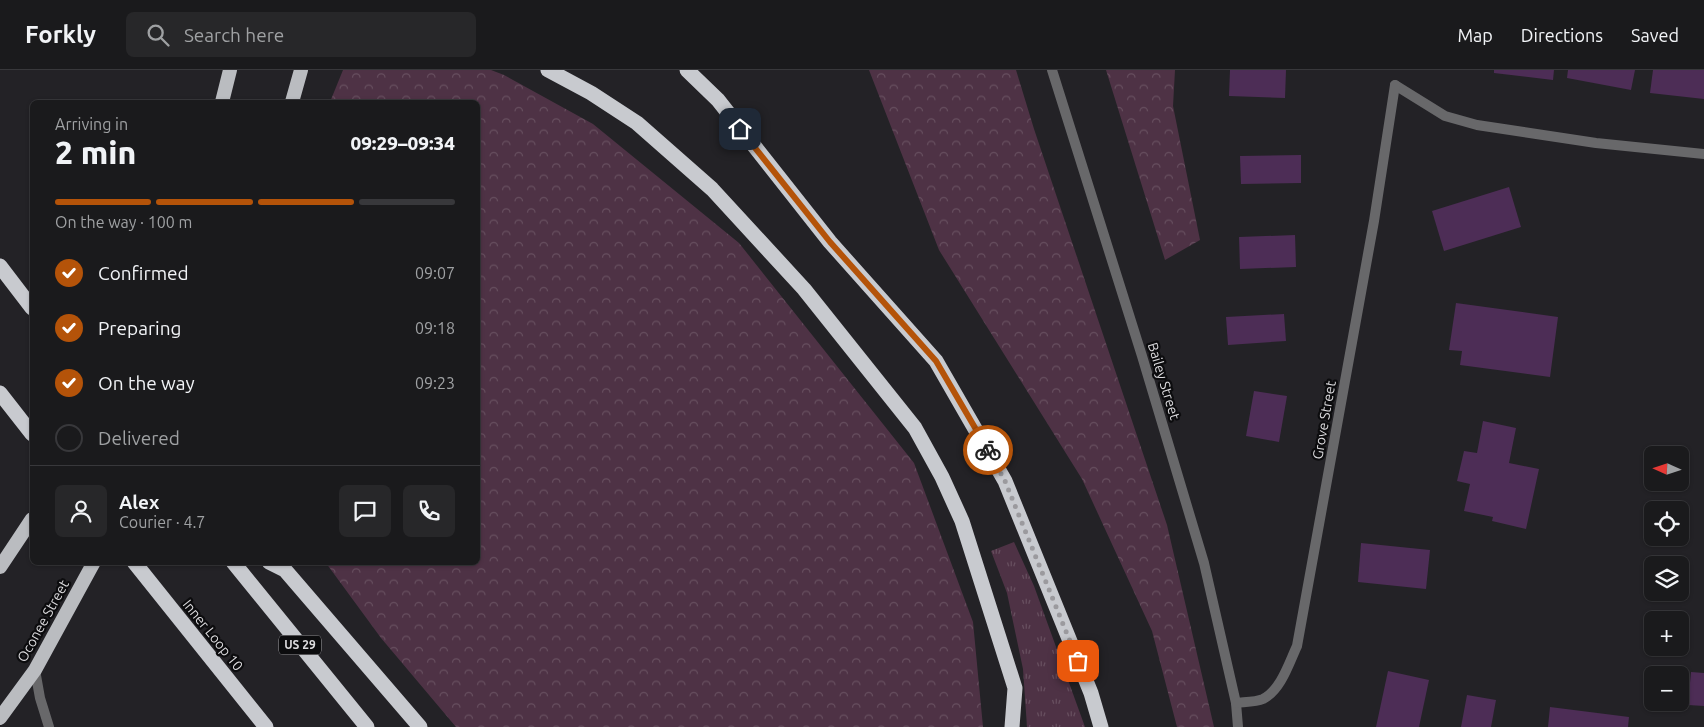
<!DOCTYPE html>
<html lang="en">
<head>
<meta charset="utf-8">
<style>
	:root { --surface:#1a1a1c; --page:#272729; --text:#f1f3f6; --muted:#9fa1a3; --line:#38383b; --accent:#b45309 }
	body { margin:0; font-family:Ubuntu,sans-serif; background:var(--page); color:var(--text); height:100vh; display:flex; flex-direction:column; font-size:19px; white-space:nowrap }
	* { box-sizing:border-box; margin:0 }
	p { font-size:16px; color:var(--muted) }
	.icon { flex:none; width:28px; height:28px; fill:none; stroke:currentColor; stroke-width:2; stroke-linecap:round; stroke-linejoin:round }
	.map { position:relative; flex:1; overflow:hidden }
	.sheet { position:absolute; left:30px; top:30px; width:450px; height:465px; display:flex; flex-direction:column; background:var(--surface); border-radius:8px; box-shadow:0 1px 4px #0004,0 0 0 1px var(--line) }
	.sheet>* { flex:none }
	.needle { width:32px; rotate:273deg }
	.tools { position:absolute; left:1644px; top:376px; display:grid; gap:10px }
	.tools a { display:grid; place-items:center; width:45px; height:45px; border-radius:8px; background:var(--surface); box-shadow:0 1px 4px #0004,0 0 0 1px var(--line); font-size:25px }
	.pin { position:absolute; display:grid; place-items:center; width:42px; height:42px; color:#fff; margin:-21px; border-radius:10px; box-shadow:0 2px 8px #0006 }
	.courier { position:absolute; display:grid; place-items:center; width:50px; height:50px; margin:-25px; border:4px solid #b45309; border-radius:50%; background:#fff; color:#222; box-shadow:0 1px 6px #0007 }
	.overview em { font-style:normal; font-weight:800 }
	.overview div { display:flex; flex-direction:column-reverse }
	.overview { display:flex; align-items:center; justify-content:space-between; height:85px; padding:0 25px }
	h1 { font-size:32px; font-weight:800; line-height:38px }
	.bar { display:grid; grid-template-columns:repeat(4,1fr); gap:8px 5px; align-content:center; height:60px; padding:0 25px }
	.bar i { height:6px; border-radius:4px; background:var(--line) }
	.bar .selected { background:var(--accent) }
	.bar p { grid-column:span 4 }
	.line { display:flex; align-items:center; gap:12px; padding:0 25px; border-top:1px solid var(--line) }
	.line div { flex:1 }
	.round { display:grid; place-items:center; flex:none; width:52px; height:52px; border-radius:8px; background:var(--page) }
	ol { padding:0 25px; list-style:none }
	li { display:flex; align-items:center; gap:15px; height:55px }
	li p { margin-inline-start:auto }
	li .icon { padding:5px; border-radius:50%; background:var(--accent); color:#fff; stroke-width:4 }
	li:last-child { color:var(--muted) }
	li i { width:28px; height:28px; border:2px solid var(--line); border-radius:50% }
	header { display:flex; align-items:center; gap:30px; box-sizing:border-box; height:70px; padding:0 25px; background:var(--surface); border-bottom:1px solid var(--line) }
	header strong { font-size:24px }
	nav { display:flex; gap:28px; margin-inline-start:auto; font-size:18px }
	.search { width:350px; height:45px; background:var(--page); display:flex; align-items:center; gap:12px; box-sizing:border-box; padding:0 18px; border-radius:8px; color:var(--muted); font-size:19px }
	.map>svg:first-child { display:block }
</style>
</head>
<body>
<header>
<strong>Forkly</strong>
<div class="search"><svg class="icon" aria-label="search" viewBox="0 0 24 24"><circle cx="10" cy="10" r="6"/><path d="M15 15l6 6"/></svg>Search here</div>
<nav><a>Map</a><a>Directions</a><a>Saved</a></nav>
</header>
<div class="map">
<svg width="1704" height="657" viewBox="0 0 1704 657">
	<defs>
		<pattern id="grass-tufts" width="24" height="20" patternUnits="userSpaceOnUse" patternTransform="scale(1.25)"><rect width="24" height="20" fill="#4e3245"/><path d="M3 7l-1-3M5 7V3M7 7l1-3M15 17l-1-3M17 17v-4M19 17l1-3" fill="none" stroke="#674f5f"/></pattern>
		<pattern id="forest-crowns" width="20" height="18" patternUnits="userSpaceOnUse" patternTransform="scale(1.25)"><rect width="20" height="18" fill="#4e3245"/><path d="M2 6a3 3 0 1 1 6 0M12 15a3 3 0 1 1 6 0" fill="none" stroke="#674f5f"/></pattern>
	</defs>
	<rect width="100%" height="100%" fill="#232226"/>
	<path fill="url(#grass-tufts)" d="M1014,472L1034,516L1085,657H1027L1023,599L1007,523L991,481Z"/>
	<g fill="url(#forest-crowns)">
		<path d="M343,0H491L504,5L593,54L739,173L914,393L973,552L983,657H456L381,568L326,493L478,492V32H330Z"/>
		<path d="M869,0H1016L1034,59L1167,455L1214,657H1177L1152,561L1082,409L939,180Z"/>
		<path d="M1106,0H1175L1173,36L1200,170L1165,190Z"/>
	</g>
	<g fill="#4d2d56">
		<path d="M1230,0H1286L1285,28L1229,26Z"/>
		<path d="M1494,0H1554L1553,10L1494,3Z"/>
		<path d="M1568,0H1635L1631,20L1567,8Z"/>
		<path d="M1653,0H1704V29L1650,23Z"/>
		<path d="M1301,85V113L1241,114L1240,86Z"/>
		<path d="M1509,117L1521,157L1444,181L1432,141Z"/>
		<path d="M1295,165L1296,197L1240,199L1239,167Z"/>
		<path d="M1456,233L1558,247L1550,307L1460,295L1462,281L1449,280Z"/>
		<path d="M1284,244L1286,271L1228,275L1226,247Z"/>
		<path d="M1254,321L1287,326L1279,372L1246,366Z"/>
		<path d="M1483,351L1516,358L1509,393L1539,399L1526,459L1492,451L1493,447L1464,441L1470,414L1457,411L1464,381L1477,383Z"/>
		<path d="M1361,473L1430,480L1426,519L1358,512Z"/>
		<path d="M1388,601L1429,610L1419,657H1376Z"/>
		<path d="M1691,602L1704,603V636L1688,635Z"/>
		<path d="M1467,625L1496,630L1491,657H1461Z"/>
		<path d="M1550,637L1629,647L1628,657H1548Z"/>
	</g>
	<g fill="none" stroke-linecap="round" stroke-linejoin="round">
		<g stroke="#68686a" stroke-width="10">
			<path d="M1395,15L1445,46L1477,55L1596,73L1704,84"/>
			<path d="M35,600L40,628L49,657"/>
		</g>
		<g stroke="#68686a" stroke-width="10">
			<path d="M1052,0L1142,286L1204,493L1236,633L1238,657"/>
			<path d="M1236,633C1244,632 1256,632 1263,629C1281,620 1289,593 1297,576L1374,151L1395,15"/>
		</g>
		<g stroke="#babcc0" stroke-width="14">
			<path d="M222,32L230,0"/>
			<path d="M292,32L301,0"/>
			<path d="M0,497L32,449"/>
			<path d="M0,648L35,600L94,492"/>
		</g>
		<g stroke="#c8cacf" stroke-width="15">
			<path d="M548,0L591,23L637,53L712,119L804,219L915,358L942,407L962,451L1015,618L1012,657"/>
			<path d="M687,0L718,30L830,172L936,291L1005,411L1091,623L1101,657"/>
			<path d="M0,196L32,238"/>
			<path d="M0,323L32,364"/>
			<path d="M134,492L266,657"/>
			<path d="M233,492L367,657"/>
			<path d="M269,492L285,500L420,657"/>
		</g>
	</g>
	<g fill="none" stroke-linecap="round" stroke-linejoin="round">
		<path stroke="#9b9a9e" stroke-width="5" stroke-dasharray="0 9" d="M988,380L1005,411L1078,591"/>
		<path stroke="#b45309" stroke-width="6" d="M740,59L830,172L936,291L988,380"/>
	</g>
	<g text-anchor="middle" stroke-width="4.5" stroke-linejoin="round" paint-order="stroke">
		<rect fill="#0c0c0e" stroke="#9e9da0" stroke-width="1" x="279" y="565.5" width="42" height="19" rx="4"/>
		<g font-size="12" font-weight="bold" fill="#dcdbde">
			<text x="300" y="579">US 29</text>
		</g>
		<g font-size="14" fill="#dcdbde" stroke="#0c0c0e">
			<text transform="translate(1164 311) rotate(73)" y="5">Bailey Street</text>
			<text transform="translate(1324 350) rotate(-80)" y="5">Grove Street</text>
			<text transform="translate(43 551) rotate(-61)" y="5">Oconee Street</text>
			<text transform="translate(213 565) rotate(51)" y="5">Inner Loop 10</text>
		</g>
	</g>
</svg>
<div class="tools">
<a><svg class="needle" viewBox="-14 -14 28 28"><path d="M0-13l5 13h-10z" fill="#e53935"/><path d="M0 13l5-13h-10z" fill="#9fa1a3"/></svg></a>
<a><svg class="icon" aria-label="locate" viewBox="0 0 24 24"><circle cx="12" cy="12" r="6"/><path d="M12 2v4M12 18v4M2 12h4M18 12h4"/></svg></a>
<a><svg class="icon" aria-label="layers" viewBox="0 0 24 24"><path d="M12 4l9 5-9 5-9-5zM3 14l9 5 9-5"/></svg></a>
<a>+</a>
<a>−</a>
</div>
<div class="pin" style="left:1078px;top:591px;background:#ea580c"><svg class="icon" aria-label="bag" viewBox="0 0 24 24"><path d="M5 8h14l-1 12H6zM9 8a3 3 0 0 1 6 0"/></svg></div>
<div class="pin" style="left:740px;top:59px;background:#1f2937"><svg class="icon" aria-label="home" viewBox="0 0 24 24"><path d="M3 11l9-7 9 7M6 9v11h12V9"/></svg></div>
<div class="courier" style="left:988px;top:380px"><svg class="icon" aria-label="bike" viewBox="0 0 24 24"><circle cx="6" cy="16" r="4"/><circle cx="18" cy="16" r="4"/><path d="M6 16l4-8h5l3 8M10 8l3 8H6M13 5h3"/></svg></div>
<section class="sheet">
<div class="overview"><div><h1>2 min</h1><p>Arriving in</p></div><em>09:29–09:34</em></div>
<div class="bar"><i class="selected"></i><i class="selected"></i><i class="selected"></i><i></i><p>On the way · 100 m</p></div>
<ol>
<li><svg class="icon" aria-label="check" viewBox="0 0 24 24"><path d="M5 12l5 5 9-10"/></svg>Confirmed<p>09:07</p></li>
<li><svg class="icon" aria-label="check" viewBox="0 0 24 24"><path d="M5 12l5 5 9-10"/></svg>Preparing<p>09:18</p></li>
<li><svg class="icon" aria-label="check" viewBox="0 0 24 24"><path d="M5 12l5 5 9-10"/></svg>On the way<p>09:23</p></li>
<li><i></i>Delivered</li>
</ol>
<div class="line" style="height:90px"><a class="round"><svg class="icon" aria-label="person" viewBox="0 0 24 24"><circle cx="12" cy="8" r="4"/><path d="M4 21q1-7 8-7t8 7"/></svg></a><div><b>Alex</b><p>Courier · 4.7</p></div><a class="round"><svg class="icon" aria-label="chat" viewBox="0 0 24 24"><path d="M4 5h16v11H9l-5 4z"/></svg></a><a class="round"><svg class="icon" aria-label="phone" viewBox="0 0 24 24"><path d="M5 4h4l2 5-3 2q2 4 5 5l2-3 5 2v4C11 20 4 13 5 4z"/></svg></a></div>
</section>
</div>
</body>
</html>
